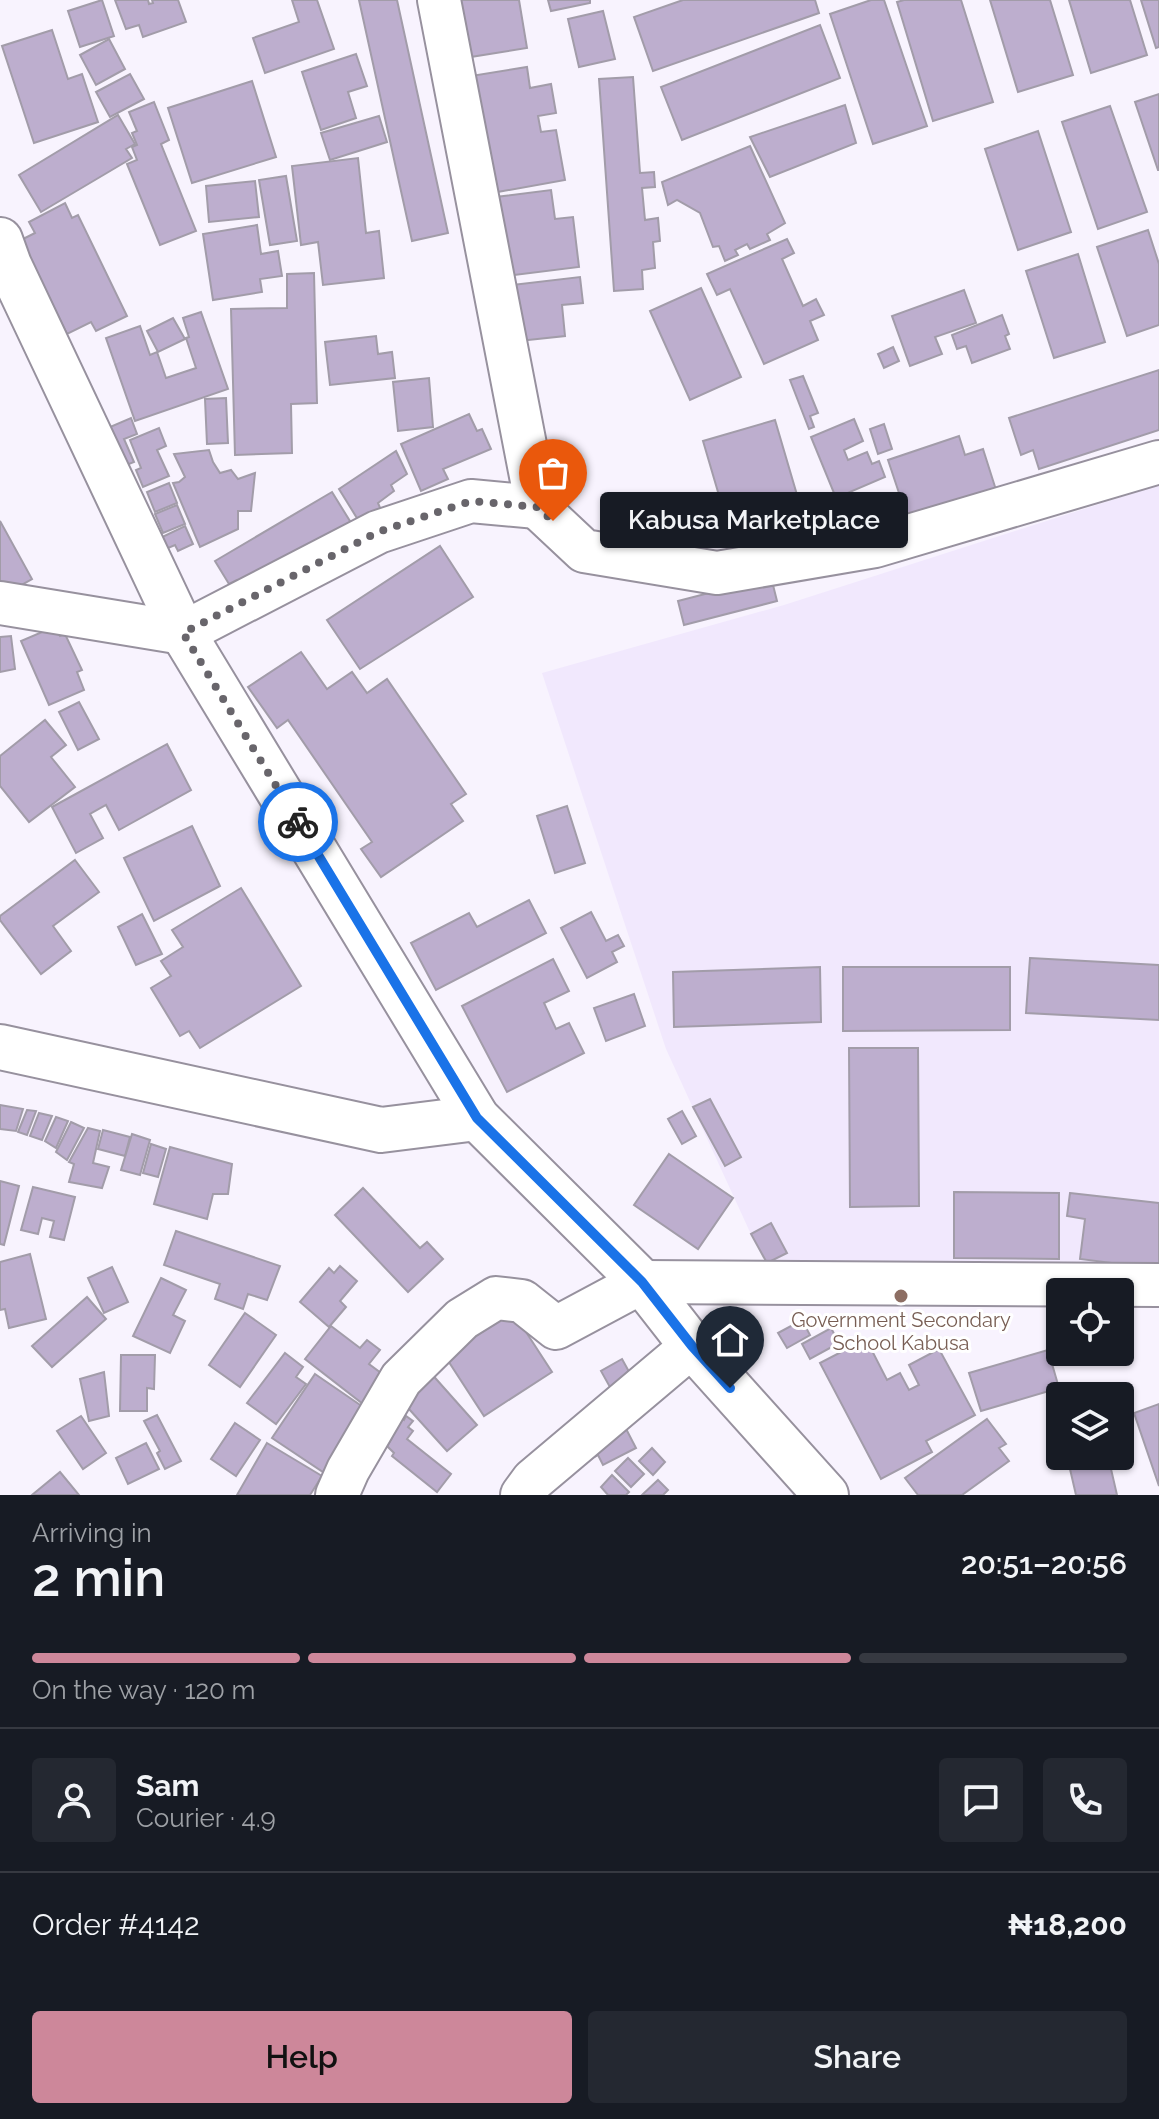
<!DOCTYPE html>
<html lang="en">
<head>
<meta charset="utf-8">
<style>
	:root { --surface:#171b24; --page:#242831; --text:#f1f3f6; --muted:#9ea1a6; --line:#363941; --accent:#cd879a }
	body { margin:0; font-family:Raleway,sans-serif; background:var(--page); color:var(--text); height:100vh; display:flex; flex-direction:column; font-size:30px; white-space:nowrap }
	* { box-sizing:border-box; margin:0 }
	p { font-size:26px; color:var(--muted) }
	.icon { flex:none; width:44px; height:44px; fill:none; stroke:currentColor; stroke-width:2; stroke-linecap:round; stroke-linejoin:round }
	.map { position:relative; height:1495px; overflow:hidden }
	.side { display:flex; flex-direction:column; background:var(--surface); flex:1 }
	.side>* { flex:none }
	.controls { position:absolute; left:1046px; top:1278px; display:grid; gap:16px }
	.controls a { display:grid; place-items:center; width:88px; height:88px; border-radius:8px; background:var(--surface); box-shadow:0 2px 6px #0004; font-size:40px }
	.pin { position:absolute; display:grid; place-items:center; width:68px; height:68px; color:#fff; margin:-82px -34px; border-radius:50% 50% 50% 0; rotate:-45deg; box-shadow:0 0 8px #0007 }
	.pin .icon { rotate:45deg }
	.courier { position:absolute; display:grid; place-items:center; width:80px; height:80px; margin:-40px; border:6px solid #1a73e8; border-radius:50%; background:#fff; color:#222; box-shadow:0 2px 10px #0007 }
	.bubble { position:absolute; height:56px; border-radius:8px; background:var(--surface); box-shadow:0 2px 6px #0004; font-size:26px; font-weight:600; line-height:56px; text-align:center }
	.overview em { font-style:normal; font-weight:600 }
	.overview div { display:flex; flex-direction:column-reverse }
	.overview { display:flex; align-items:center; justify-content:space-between; height:136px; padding:0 32px }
	h1 { font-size:52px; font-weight:600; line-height:60px }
	.bar { display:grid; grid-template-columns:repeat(4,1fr); gap:12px 8px; align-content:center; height:96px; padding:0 32px }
	.bar i { height:10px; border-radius:6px; background:var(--line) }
	.bar .current { background:var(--accent) }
	.bar p { grid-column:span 4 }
	.line { display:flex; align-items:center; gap:20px; padding:0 32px; border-top:2px solid var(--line) }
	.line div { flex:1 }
	.round { display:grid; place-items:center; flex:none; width:84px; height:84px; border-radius:8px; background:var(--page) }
	.cta { display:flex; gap:16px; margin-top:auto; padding:16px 32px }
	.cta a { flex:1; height:92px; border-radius:8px; background:var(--accent); color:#111; font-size:32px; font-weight:600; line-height:92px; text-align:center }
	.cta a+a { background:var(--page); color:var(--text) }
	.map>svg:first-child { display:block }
</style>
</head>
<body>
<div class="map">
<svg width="1159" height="1495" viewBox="0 0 1159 1495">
	<rect width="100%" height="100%" fill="#f8f3fe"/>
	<path fill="#f1e8fd" d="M1159,485V1284L767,1263L749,1230L666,1049L542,673L784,605Z"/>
	<g fill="#bdaece" stroke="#a29ca9" stroke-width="2">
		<path d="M102,0L114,36L80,47L68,11Z"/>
		<path d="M115,0H148L149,4L153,3L152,0H178L186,22L143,37L139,25L126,29Z"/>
		<path d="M292,0H317L334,49L265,73L253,38L299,22Z"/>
		<path d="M359,0H397L448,233L412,241Z"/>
		<path d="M448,0H519L527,48L458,59Z"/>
		<path d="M548,0H590V3L551,11Z"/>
		<path d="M683,0H815L819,13L653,71L634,17Z"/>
		<path d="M871,0H884L927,126L873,144L830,14Z"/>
		<path d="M904,0H961L993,102L933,121L897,2Z"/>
		<path d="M990,0H1050L1073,75L1018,92Z"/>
		<path d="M1069,0H1130L1147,55L1091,73Z"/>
		<path d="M1141,0H1159V47L1156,48Z"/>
		<path d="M603,11L615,59L579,67L568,19Z"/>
		<path d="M820,25L840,78L682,140L661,87Z"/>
		<path d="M52,30L68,79L82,74L98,122L34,143L2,46Z"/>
		<path d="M109,39L125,69L96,85L80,55Z"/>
		<path d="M356,54L367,86L348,92L356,118L321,130L302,72Z"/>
		<path d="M527,67L530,88L551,84L556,113L538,116L541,132L556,130L565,180L492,193L471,76Z"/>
		<path d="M130,74L144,99L110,117L96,92Z"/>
		<path d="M633,77L640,173L654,172L655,187L642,188L645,220L658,218L660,241L653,242L655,268L642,270L643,289L614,291L599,79Z"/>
		<path d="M252,81L276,157L192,183L168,108Z"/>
		<path d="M1159,94V170H1158L1135,102Z"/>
		<path d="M154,102L169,140L161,144L196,231L160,245L127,164L137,160L132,147L137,145L132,133L137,131L129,112Z"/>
		<path d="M845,105L856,143L770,177L750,137Z"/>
		<path d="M1110,106L1147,212L1098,229L1062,122Z"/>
		<path d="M118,115L135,144L126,149L132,158L41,212L19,175Z"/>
		<path d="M379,116L387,142L330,160L321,133Z"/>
		<path d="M1038,131L1071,232L1018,250L985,149Z"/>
		<path d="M750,146L785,223L767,234L770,240L750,249L747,244L735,250L738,255L725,261L719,246L713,247L700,213L677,200L668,205L662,182Z"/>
		<path d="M358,158L366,233L379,231L384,278L323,285L318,242L301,245L292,166Z"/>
		<path d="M286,176L297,241L270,245L259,180Z"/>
		<path d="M255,181L259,217L209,222L206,186Z"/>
		<path d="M551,190L555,219L573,217L579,267L498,277L496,197Z"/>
		<path d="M65,203L72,218L78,215L127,316L96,331L91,322L67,334L21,240L35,233L29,222Z"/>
		<path d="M257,225L261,254L278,251L282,276L260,279L262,292L213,300L203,234Z"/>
		<path d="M1148,230L1159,264V325L1127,336L1097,247Z"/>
		<path d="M787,239L794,253L782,259L803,306L816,299L824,315L810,321L818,340L764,364L730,289L717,295L707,274Z"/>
		<path d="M1078,254L1105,342L1054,358L1026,271Z"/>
		<path d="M314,273L317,403L291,404L292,453L235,455L231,309L287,308V274Z"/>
		<path d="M580,277L583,303L562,305L565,336L510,342L504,286Z"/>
		<path d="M701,288L741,377L690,400L650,311Z"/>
		<path d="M964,290L976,323L935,337L942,354L910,366L892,316Z"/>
		<path d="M201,312L228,389L135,421L106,338L140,326L150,355L157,352L166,378L196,368L186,338L189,337L183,318Z"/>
		<path d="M1002,315L1009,334L1005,336L1010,349L972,363L966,346L957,349L952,335Z"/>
		<path d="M173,318L185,339L158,352L147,331Z"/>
		<path d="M376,336L378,354L392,352L395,378L330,385L325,342Z"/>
		<path d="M893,347L899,361L884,368L878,354Z"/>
		<path d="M1159,370V430L1039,469L1033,450L1021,455L1009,418Z"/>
		<path d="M803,376L818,413L810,416L814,427L809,429L790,380Z"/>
		<path d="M429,378L433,427L398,431L393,382Z"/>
		<path d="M226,398L228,443L207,444L205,399Z"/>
		<path d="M469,414L477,431L482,429L491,449L443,469L448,479L421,491L401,444Z"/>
		<path d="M131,418L137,434L124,439L134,462L119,468L103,430Z"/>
		<path d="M854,419L863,441L844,450L848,460L867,452L872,464L879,461L885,477L836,498L811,437Z"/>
		<path d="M775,420L810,539L738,560L703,441Z"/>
		<path d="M884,424L892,449L878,454L870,429Z"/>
		<path d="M159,428L166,446L157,450L169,476L143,487L136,470L141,468L130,440Z"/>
		<path d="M959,436L965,455L983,449L997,493L909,523L888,460Z"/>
		<path d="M209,450L213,462L220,473L231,470L238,479L255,473L251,511H238V529L200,547L173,483L179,482L185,477L174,454Z"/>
		<path d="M396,451L407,474L391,485L394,491L378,503L381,510L360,523L339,489Z"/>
		<path d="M169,483L177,503L155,512L147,492Z"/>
		<path d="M332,492L353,526L244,590L237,580L229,584L215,561Z"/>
		<path d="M177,505L185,524L163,533L155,514Z"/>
		<path d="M0,521L32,579L0,597Z"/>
		<path d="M185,526L193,544L178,551L175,545L161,551L156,540Z"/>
		<path d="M440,546L473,597L360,669L327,620Z"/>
		<path d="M771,577L777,601L684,625L678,601Z"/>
		<path d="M56,626L60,636L65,634L82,670L77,672L84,690L49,705L21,641Z"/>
		<path d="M11,636L15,669L0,672V637Z"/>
		<path d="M301,652L327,689L352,672L367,693L387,679L466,794L451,804L463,821L381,877L361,849L372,842L288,720L277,728L248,687Z"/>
		<path d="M79,702L99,739L78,750L59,712Z"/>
		<path d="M45,720L66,745L51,757L75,787L29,822L0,786V756Z"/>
		<path d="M167,744L191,790L119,830L106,805L90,814L103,838L76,853L52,807Z"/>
		<path d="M567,806L585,863L555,873L537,816Z"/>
		<path d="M192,826L220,886L154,921L124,858Z"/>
		<path d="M75,860L99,892L53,926L71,951L41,974L0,920V916Z"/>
		<path d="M241,888L301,986L200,1048L189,1031L180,1036L151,988L171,976L161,961L183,947L172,930Z"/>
		<path d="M529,900L546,933L436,990L411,943L469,913L477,927Z"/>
		<path d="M591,912L606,941L618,935L624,946L612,952L617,962L587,978L561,928Z"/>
		<path d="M142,914L162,954L136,965L118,927Z"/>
		<path d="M1030,958L1159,965V1020L1026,1013Z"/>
		<path d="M553,959L569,991L544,1003L556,1029L569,1023L584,1053L507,1092L462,1006Z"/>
		<path d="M820,967L821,1022L674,1027L673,972Z"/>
		<path d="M843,967H1010V1030L843,1031Z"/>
		<path d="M634,994L645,1026L606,1041L594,1008Z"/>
		<path d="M849,1048H918L919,1206L850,1207Z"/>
		<path d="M710,1099L741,1157L725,1166L693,1107Z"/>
		<path d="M0,1105L23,1109L16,1131L0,1129Z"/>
		<path d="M27,1110L36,1111L27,1135L18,1132Z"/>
		<path d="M682,1111L696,1136L682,1144L668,1119Z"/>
		<path d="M39,1113L52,1116L42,1140L30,1136Z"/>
		<path d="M56,1117L68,1121L56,1148L45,1141Z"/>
		<path d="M71,1122L84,1128L67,1160L56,1152Z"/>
		<path d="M88,1128L100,1131L93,1163L109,1167L102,1188L69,1182L74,1164L69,1162Z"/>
		<path d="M103,1130L130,1137L125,1156L98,1149Z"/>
		<path d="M132,1134L150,1140L140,1175L121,1170Z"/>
		<path d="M151,1144L166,1149L158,1177L143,1173Z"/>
		<path d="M170,1147L232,1164L228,1194H213L207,1219L154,1204Z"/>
		<path d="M669,1154L733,1198L698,1249L634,1205Z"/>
		<path d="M0,1181L19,1186L4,1245L0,1244Z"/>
		<path d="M33,1187L75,1197L64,1240L50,1237L54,1221L42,1218L38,1234L21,1230Z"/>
		<path d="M363,1188L420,1248L427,1242L443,1259L408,1292L335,1215Z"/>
		<path d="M954,1192L1059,1193V1259L954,1258Z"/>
		<path d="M1070,1193L1159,1203V1269L1080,1259L1085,1219L1067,1216Z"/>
		<path d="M771,1223L787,1253L767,1263L751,1234Z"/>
		<path d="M176,1231L280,1266L267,1300L248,1294L243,1309L215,1299L220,1284L164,1265Z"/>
		<path d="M30,1254L46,1319L9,1328L5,1309L0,1310V1262Z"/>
		<path d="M340,1266L357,1281L340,1301L346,1307L329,1327L300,1302L329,1268L334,1273Z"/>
		<path d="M112,1267L128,1302L104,1313L88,1278Z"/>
		<path d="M161,1278L186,1290L173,1315L185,1321L170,1353L133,1336Z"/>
		<path d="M87,1297L106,1319L52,1367L32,1346Z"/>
		<path d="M513,1312L552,1372L484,1416L445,1356Z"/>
		<path d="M245,1313L276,1335L240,1387L209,1365Z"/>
		<path d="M802,1320L810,1335L787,1348L778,1333Z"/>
		<path d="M331,1326L360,1348L367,1340L380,1350L369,1364L385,1376L363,1404L305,1359Z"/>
		<path d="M831,1328L839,1343L810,1359L802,1344Z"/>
		<path d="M866,1339L887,1380L900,1373L909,1390L919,1385L909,1365L939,1349L975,1415L926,1441L932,1452L881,1479L820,1363Z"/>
		<path d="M1048,1350L1059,1388L981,1411L969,1373Z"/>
		<path d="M285,1353L303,1367L296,1377L306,1384L276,1424L247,1403Z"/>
		<path d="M121,1355H155L154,1389L147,1388V1411H120Z"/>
		<path d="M622,1359L632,1377L611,1389L601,1371Z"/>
		<path d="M429,1371L477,1425L447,1451L399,1398Z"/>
		<path d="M104,1372L109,1416L89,1421L80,1379Z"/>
		<path d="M315,1374L366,1409L323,1472L272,1438Z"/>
		<path d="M1159,1404V1486L1134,1413Z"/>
		<path d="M395,1413L404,1420L406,1416L413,1421L408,1427L413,1431L407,1439L451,1474L437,1492L392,1456L394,1453L387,1446L392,1438L382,1430Z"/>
		<path d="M157,1415L181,1461L165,1469L157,1453L160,1451L144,1421Z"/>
		<path d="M81,1416L106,1453L83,1469L57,1431Z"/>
		<path d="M987,1419L1006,1444L999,1448L1009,1461L962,1495H918L905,1478Z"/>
		<path d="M622,1421L636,1448L603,1465L598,1455L573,1468Z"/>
		<path d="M235,1423L260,1440L236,1476L211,1459Z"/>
		<path d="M146,1443L159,1469L128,1484L116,1458Z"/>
		<path d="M267,1443L322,1476L310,1495H237Z"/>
		<path d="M652,1448L665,1462L653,1475L639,1461Z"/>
		<path d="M1067,1456H1108L1117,1495H1076Z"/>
		<path d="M628,1458L644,1474L631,1487L615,1471Z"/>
		<path d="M60,1472L79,1495H32Z"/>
		<path d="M612,1475L629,1492L626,1495H608L601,1487Z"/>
		<path d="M658,1480L668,1490L663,1495H642Z"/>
	</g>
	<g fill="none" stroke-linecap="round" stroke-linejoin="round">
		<g stroke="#97919e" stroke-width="46">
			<g id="street">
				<path d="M439,0L537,507L584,551L717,573L875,546L1159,462"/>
				<path d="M0,603L183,633L378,532L471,501L537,507"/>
				<path d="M337,1495L348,1470L401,1379L462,1319L496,1298L522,1301L556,1328L642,1282L1159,1285"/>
				<path d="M522,1495L533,1480L692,1346"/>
			</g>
		</g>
		<g stroke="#97919e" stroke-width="48">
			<g id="secondary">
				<path d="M0,240L9,265L183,633L477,1118L642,1282L692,1346L826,1495"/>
				<path d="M0,1047L381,1130L477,1118"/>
			</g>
		</g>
		<use href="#street" stroke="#fff" stroke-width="42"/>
		<use href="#secondary" stroke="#fff" stroke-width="44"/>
	</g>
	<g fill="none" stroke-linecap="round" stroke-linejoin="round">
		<path stroke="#68656b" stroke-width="8" stroke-dasharray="0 14.4" d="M298,822L183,633L378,532L471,501L537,507L553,521"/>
		<path stroke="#1a73e8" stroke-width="10" d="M298,822L477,1118L642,1282L692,1346L730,1388"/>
	</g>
	<circle fill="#8d6e63" stroke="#fff" stroke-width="3" cx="901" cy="1296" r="8"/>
	<g text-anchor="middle" stroke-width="6" stroke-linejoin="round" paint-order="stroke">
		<g font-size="20" fill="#785e54" stroke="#fff">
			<text x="901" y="1327">Government Secondary<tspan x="901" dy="23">School Kabusa</tspan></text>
		</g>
	</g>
</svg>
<div class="controls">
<a><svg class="icon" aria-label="locate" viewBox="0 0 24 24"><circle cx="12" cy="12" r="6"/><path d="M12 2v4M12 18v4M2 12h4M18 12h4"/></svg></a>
<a><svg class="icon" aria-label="layers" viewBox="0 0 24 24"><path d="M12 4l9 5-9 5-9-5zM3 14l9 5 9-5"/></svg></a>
</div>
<div class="pin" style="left:553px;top:521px;background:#ea580c"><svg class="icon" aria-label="bag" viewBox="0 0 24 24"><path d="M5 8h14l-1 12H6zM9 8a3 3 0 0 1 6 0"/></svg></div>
<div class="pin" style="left:730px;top:1388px;background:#1f2937"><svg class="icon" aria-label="home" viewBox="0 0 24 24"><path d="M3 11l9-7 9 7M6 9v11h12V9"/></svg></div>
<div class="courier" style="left:298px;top:822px"><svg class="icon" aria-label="bike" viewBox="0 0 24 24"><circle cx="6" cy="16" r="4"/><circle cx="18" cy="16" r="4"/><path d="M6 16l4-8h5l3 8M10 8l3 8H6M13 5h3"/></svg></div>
<div class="bubble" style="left:600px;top:492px;width:308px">Kabusa Marketplace</div>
</div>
<section class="side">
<div class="overview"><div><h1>2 min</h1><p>Arriving in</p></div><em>20:51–20:56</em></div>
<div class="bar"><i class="current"></i><i class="current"></i><i class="current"></i><i></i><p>On the way · 120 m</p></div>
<div class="line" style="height:144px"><a class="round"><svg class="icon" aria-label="person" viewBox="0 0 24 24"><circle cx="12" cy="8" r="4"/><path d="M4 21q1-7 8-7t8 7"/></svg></a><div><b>Sam</b><p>Courier · 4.9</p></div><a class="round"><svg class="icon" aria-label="chat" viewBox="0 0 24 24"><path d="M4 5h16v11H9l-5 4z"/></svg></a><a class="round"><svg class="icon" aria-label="phone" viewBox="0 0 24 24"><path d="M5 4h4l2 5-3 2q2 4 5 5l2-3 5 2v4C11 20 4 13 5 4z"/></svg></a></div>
<div class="line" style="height:104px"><div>Order #4142</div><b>₦18,200</b></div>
<div class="cta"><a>Help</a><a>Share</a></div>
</section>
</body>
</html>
